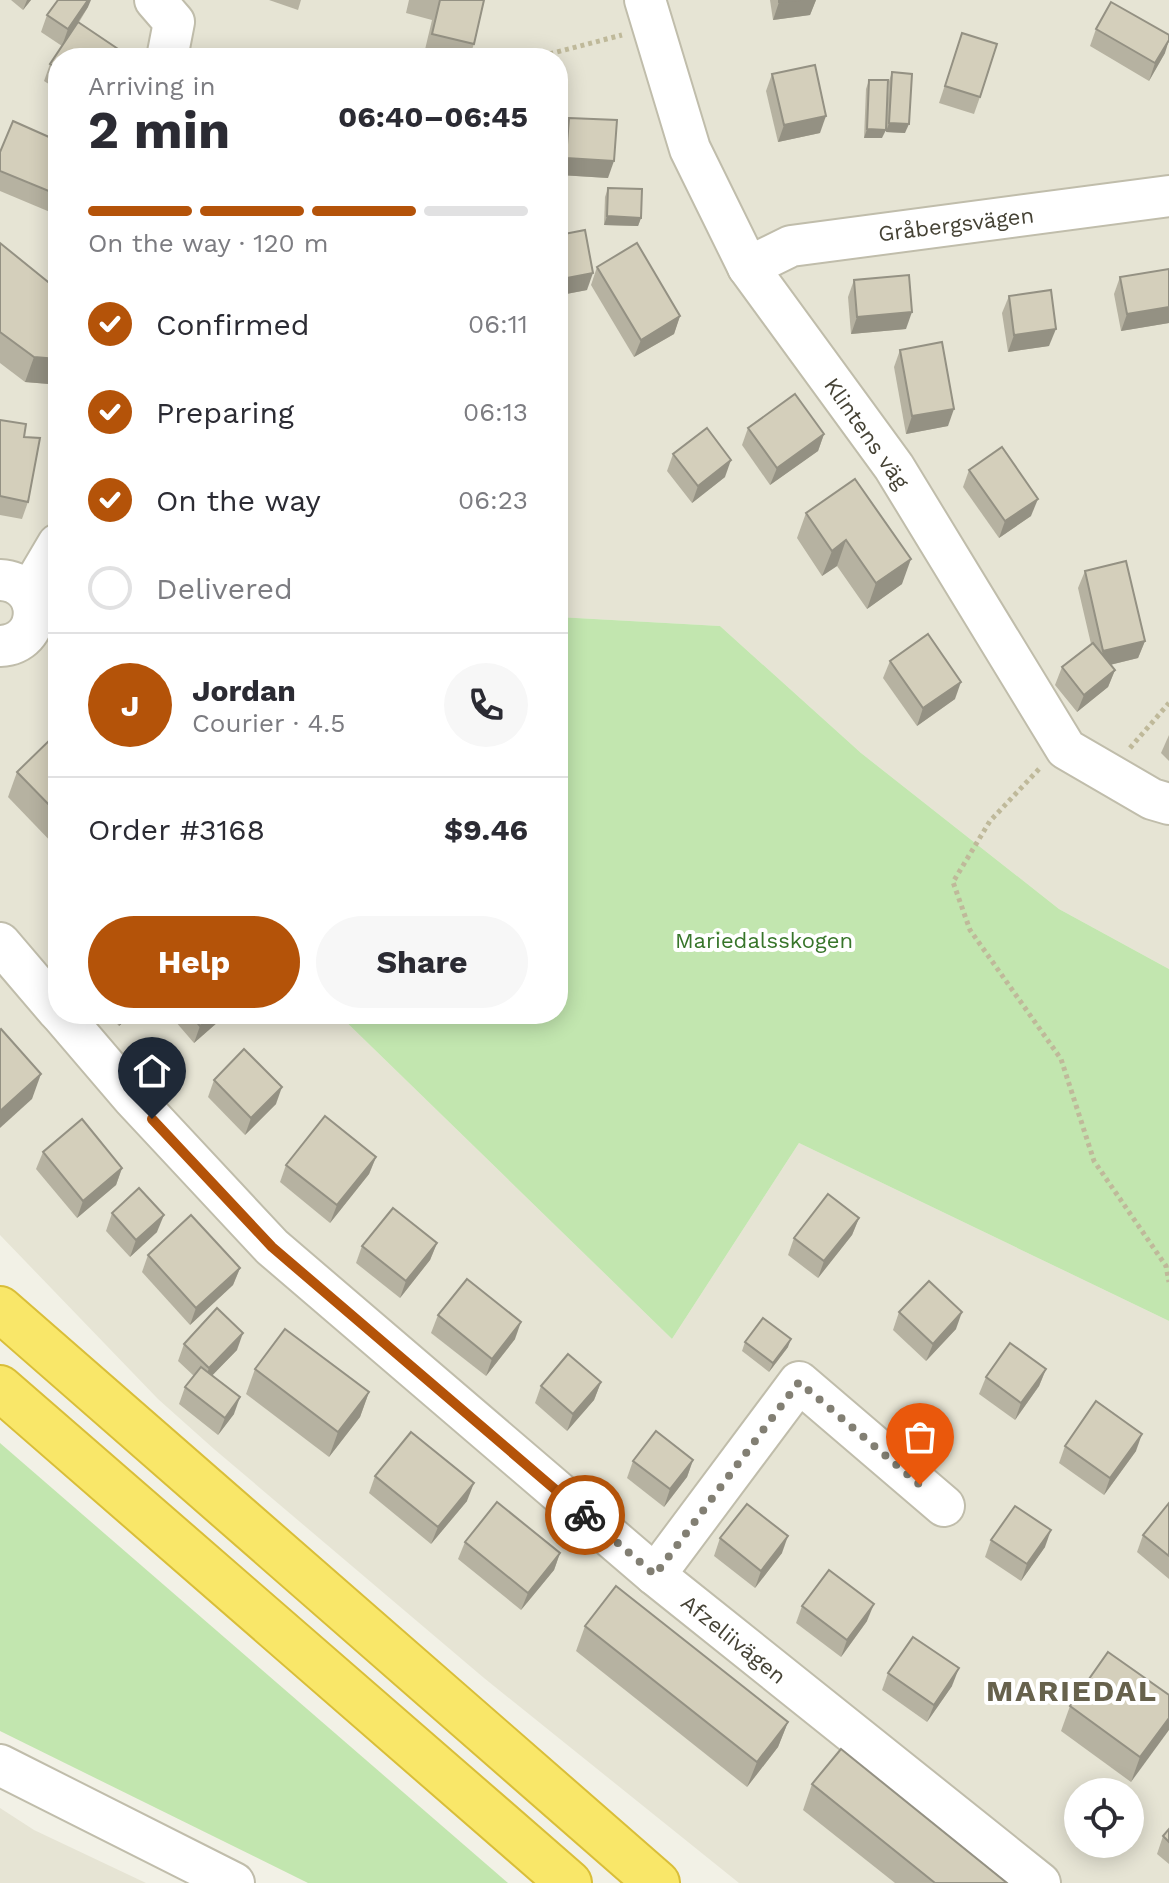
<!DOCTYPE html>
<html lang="en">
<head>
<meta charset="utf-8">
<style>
	:root { --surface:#fff; --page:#f7f7f7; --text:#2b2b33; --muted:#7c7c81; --line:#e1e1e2; --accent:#b45309 }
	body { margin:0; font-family:"Work Sans",sans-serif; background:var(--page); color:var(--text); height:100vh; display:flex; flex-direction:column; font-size:30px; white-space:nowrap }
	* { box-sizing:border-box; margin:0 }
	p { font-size:26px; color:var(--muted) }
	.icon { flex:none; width:44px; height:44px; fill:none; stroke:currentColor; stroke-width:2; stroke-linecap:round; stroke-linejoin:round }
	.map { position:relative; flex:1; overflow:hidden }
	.details { position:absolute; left:48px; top:48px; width:520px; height:976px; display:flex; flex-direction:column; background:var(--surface); border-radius:32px; box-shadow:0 4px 20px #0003 }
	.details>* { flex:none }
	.tools { position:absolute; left:1064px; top:1778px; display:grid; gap:16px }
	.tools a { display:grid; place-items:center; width:80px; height:80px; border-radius:50%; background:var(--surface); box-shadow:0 4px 20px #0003; font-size:40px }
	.pin { position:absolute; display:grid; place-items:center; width:68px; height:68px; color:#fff; margin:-82px -34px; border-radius:50% 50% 50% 0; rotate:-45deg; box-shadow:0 0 8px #0007 }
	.pin .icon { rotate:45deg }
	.courier { position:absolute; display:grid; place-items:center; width:80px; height:80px; margin:-40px; border:6px solid #b45309; border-radius:50%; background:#fff; color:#222; box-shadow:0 2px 10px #0007 }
	.head em { font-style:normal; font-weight:700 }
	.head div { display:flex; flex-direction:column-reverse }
	.head { display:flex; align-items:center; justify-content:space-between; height:136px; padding:0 40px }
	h1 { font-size:52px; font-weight:700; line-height:60px }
	.bar { display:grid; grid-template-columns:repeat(4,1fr); gap:12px 8px; align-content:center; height:96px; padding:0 40px }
	.bar i { height:10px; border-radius:6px; background:var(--line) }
	.bar .selected { background:var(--accent) }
	.bar p { grid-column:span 4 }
	.line { display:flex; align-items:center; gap:20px; padding:0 40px; border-top:2px solid var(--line) }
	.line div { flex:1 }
	.round { display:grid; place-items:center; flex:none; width:84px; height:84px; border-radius:42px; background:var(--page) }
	ol { padding:0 40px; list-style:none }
	li { display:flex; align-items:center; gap:24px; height:88px }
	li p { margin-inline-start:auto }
	li .icon { padding:8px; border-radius:50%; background:var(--accent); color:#fff; stroke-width:4 }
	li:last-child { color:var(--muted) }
	li i { width:44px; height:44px; border:4px solid var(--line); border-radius:50% }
	.button { display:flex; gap:16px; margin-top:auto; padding:16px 40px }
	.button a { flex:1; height:92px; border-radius:48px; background:var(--accent); color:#fff; font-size:32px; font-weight:700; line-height:92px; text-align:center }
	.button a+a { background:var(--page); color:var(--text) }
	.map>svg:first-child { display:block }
</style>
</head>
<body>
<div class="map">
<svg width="1169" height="1883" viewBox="0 0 1169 1883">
	<rect width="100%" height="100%" fill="#f2f1e6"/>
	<g fill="#e6e4d4" fill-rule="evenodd">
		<path d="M0,0H1169V969L1059,909L861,753L720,626L558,617V58H58V1014H338L672,1339L799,1143L1169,1321V1883H739L484,1678L214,1449L158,1399L0,1235ZM1078,1792H1130V1844H1078Z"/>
		<path d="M0,1808L34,1830L146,1883H0Z"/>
	</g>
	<g fill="#c2e6af">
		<path d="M558,617L720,626L861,753L1059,909L1169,969V1321L799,1143L672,1339L338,1014H558Z"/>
		<path d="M0,1443L508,1883H308L0,1731Z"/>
	</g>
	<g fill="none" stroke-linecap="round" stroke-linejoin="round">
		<g stroke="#c0bdab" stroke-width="44">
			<g id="minor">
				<path d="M155,0L174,22L167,58"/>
				<path d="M645,0L690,149L748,267L894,467L1066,749L1152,799L1169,804"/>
				<path d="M748,267L791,246L1169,196"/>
				<path d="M0,580C45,582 45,644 0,646"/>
				<path d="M29,593L58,544"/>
				<path d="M0,943L58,1011"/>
				<path d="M61,1014L132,1097L272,1247L655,1575L1040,1883"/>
				<path d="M655,1575L799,1382L944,1506"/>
				<path d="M0,1765L234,1883"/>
			</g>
		</g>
		<g stroke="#d9be39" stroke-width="48">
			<g id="highway">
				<path d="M0,1309L657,1883"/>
				<path d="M0,1388L569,1883"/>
			</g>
		</g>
		<g stroke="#bfb99a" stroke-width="5" stroke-dasharray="4 4" stroke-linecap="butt">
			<path d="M534,58L622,35"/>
			<path d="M1130,748L1169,703"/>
			<path d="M1039,769L990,821L953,882L970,930L1061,1059L1094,1161L1166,1266L1169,1282"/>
		</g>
		<use href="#minor" stroke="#fff" stroke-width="40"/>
		<use href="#highway" stroke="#f9e769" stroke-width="44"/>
	</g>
	<g fill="#b6b2a1">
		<path d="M11,0H31L23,10Z"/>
		<path d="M269,0H301L298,10Z"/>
		<path d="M409,0H484L474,44L469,58H423L432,20L406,13Z"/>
		<path d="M770,0H816L810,15L773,20Z"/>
		<path d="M88,7L58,58V90L44,81L50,64L62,46L41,32L47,15Z"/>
		<path d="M1096,29L1165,53L1149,81L1090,46Z"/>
		<path d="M962,33L980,97L974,114L939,103Z"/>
		<path d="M892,72L905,133L886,132L889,81Z"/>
		<path d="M772,74L820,133L778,142L766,91Z"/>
		<path d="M869,80L882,138H864L866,89Z"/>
		<path d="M569,118L608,178L560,175L563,135Z"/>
		<path d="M0,152L58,194L50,212L0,191Z"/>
		<path d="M608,188L641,218L638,226L604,225L605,197Z"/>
		<path d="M559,235L587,290L561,295L558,282Z"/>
		<path d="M0,243L58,290V366L49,384L25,382L0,363Z"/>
		<path d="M597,267L680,316L674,334L634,357L591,285Z"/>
		<path d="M1169,269V323L1121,331L1114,294L1120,277Z"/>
		<path d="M854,280L906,329L851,334L848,297Z"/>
		<path d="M1009,296L1049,346L1008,352L1002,313Z"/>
		<path d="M900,350L948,426L906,434L894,367Z"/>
		<path d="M0,420L28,502L22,519L0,515Z"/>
		<path d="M748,428L824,434L818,451L770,485L742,445Z"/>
		<path d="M673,454L725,477L692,503L667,471Z"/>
		<path d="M969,470L1031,516L999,538L963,487Z"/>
		<path d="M855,479L902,584L867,609L837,566L822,576L797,538L806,513Z"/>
		<path d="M1085,571L1145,641L1138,658L1110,665L1115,670L1108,687L1077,712L1055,685L1062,667L1091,644L1078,588Z"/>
		<path d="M890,661L955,699L917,726L883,678Z"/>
		<path d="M58,732V849L8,797L17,772Z"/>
		<path d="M1169,735V761L1161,753Z"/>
		<path d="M108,1014H133L119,1026Z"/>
		<path d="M169,1014H227L194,1043Z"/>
		<path d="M214,1080L276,1104L245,1135L208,1097Z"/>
		<path d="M43,1152L122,1168L116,1185L77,1218L36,1169Z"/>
		<path d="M376,1157L369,1174L330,1223L280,1182L286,1165Z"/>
		<path d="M112,1213L157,1232L130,1257L106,1231Z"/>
		<path d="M859,1218L852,1235L818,1278L788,1255L794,1238Z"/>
		<path d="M437,1243L430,1260L400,1298L356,1263L362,1246Z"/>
		<path d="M148,1255L240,1268L233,1285L190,1325L142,1272Z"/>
		<path d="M899,1312L956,1329L926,1361L893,1330Z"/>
		<path d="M438,1315L515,1339L486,1376L431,1333Z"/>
		<path d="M745,1342L788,1347L769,1372L742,1351Z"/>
		<path d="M184,1344L237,1350L212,1375L234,1414L218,1435L179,1404L185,1387L194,1376L178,1361Z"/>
		<path d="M255,1369L369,1392L360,1417L329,1457L246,1394Z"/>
		<path d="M1046,1369L1039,1386L1015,1420L979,1394L986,1377Z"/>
		<path d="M601,1382L594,1400L567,1431L535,1403L541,1386Z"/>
		<path d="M1065,1446L1136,1451L1104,1495L1059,1463Z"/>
		<path d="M693,1460L687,1477L664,1507L627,1478L633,1461Z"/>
		<path d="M375,1476L467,1501L431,1544L369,1493Z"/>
		<path d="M1169,1503V1579L1137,1552L1143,1535Z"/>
		<path d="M720,1538L782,1553L755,1588L714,1556Z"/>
		<path d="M991,1540L1045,1547L1021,1581L985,1557Z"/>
		<path d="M465,1542L560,1553L554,1570L521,1610L458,1559Z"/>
		<path d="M802,1606L867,1621L841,1657L796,1623Z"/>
		<path d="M585,1626L788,1722L778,1747L747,1787L576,1651Z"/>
		<path d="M888,1673L952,1686L927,1722L882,1690Z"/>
		<path d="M1169,1695L1131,1782L1061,1731L1070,1706Z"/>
		<path d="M812,1784L1007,1883H895L803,1810Z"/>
		<path d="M1169,1829V1864L1157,1854L1163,1836Z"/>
	</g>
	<g fill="#949183">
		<path d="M27,0H31L23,10Z"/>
		<path d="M88,0H91L88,7L62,46L68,29Z"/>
		<path d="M800,0H816L810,15L773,20L779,2Z"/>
		<path d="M1169,40L1165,53L1149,81L1155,63Z"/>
		<path d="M826,116L820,133L778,142L784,125Z"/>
		<path d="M889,123L909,124L905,133L886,132Z"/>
		<path d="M867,129L886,130L882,138H864Z"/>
		<path d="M566,158L614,161L608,178L560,175Z"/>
		<path d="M607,216L641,218L638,226L604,225Z"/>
		<path d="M593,273L587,290L561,295L567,278Z"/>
		<path d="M1169,307V323L1121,331L1127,314Z"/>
		<path d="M912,312L906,329L851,334L857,317Z"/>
		<path d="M680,316L674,334L634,357L641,340Z"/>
		<path d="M1056,329L1049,346L1008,352L1014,335Z"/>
		<path d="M34,357L58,359V366L49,384L25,382Z"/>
		<path d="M954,409L948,426L906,434L912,416Z"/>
		<path d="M824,434L818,451L770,485L777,468Z"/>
		<path d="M731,460L725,477L692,503L698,486Z"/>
		<path d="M1038,499L1031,516L999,538L1005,521Z"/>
		<path d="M846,540L837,566L822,576L832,551Z"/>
		<path d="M911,559L902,584L867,609L876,583Z"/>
		<path d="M1145,641L1138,658L1097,668L1103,651Z"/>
		<path d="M1115,670L1108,687L1077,712L1084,695Z"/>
		<path d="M961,682L955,699L917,726L923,708Z"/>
		<path d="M126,1014H133L119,1026L122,1018Z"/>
		<path d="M214,1014H227L194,1043L200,1026Z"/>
		<path d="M41,1074L32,1099L0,1128V1111Z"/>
		<path d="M282,1087L276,1104L245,1135L251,1118Z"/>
		<path d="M376,1157L369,1174L330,1223L337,1205Z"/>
		<path d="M122,1168L116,1185L77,1218L83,1201Z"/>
		<path d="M164,1215L157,1232L130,1257L136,1240Z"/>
		<path d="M859,1218L852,1235L818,1278L824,1261Z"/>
		<path d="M437,1243L430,1260L400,1298L406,1281Z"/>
		<path d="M240,1268L233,1285L190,1325L196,1308Z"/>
		<path d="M962,1312L956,1329L926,1361L933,1344Z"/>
		<path d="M521,1322L515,1339L486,1376L492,1359Z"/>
		<path d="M243,1333L237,1350L203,1385L209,1368Z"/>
		<path d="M791,1339L788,1347L769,1372L773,1363Z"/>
		<path d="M1046,1369L1039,1386L1015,1420L1021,1403Z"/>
		<path d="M601,1382L594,1400L567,1431L573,1414Z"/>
		<path d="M369,1392L360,1417L329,1457L338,1432Z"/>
		<path d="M240,1397L234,1414L218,1435L225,1418Z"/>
		<path d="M1142,1434L1136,1451L1104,1495L1110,1478Z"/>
		<path d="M693,1460L687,1477L664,1507L670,1489Z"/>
		<path d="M474,1483L467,1501L431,1544L438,1527Z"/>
		<path d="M1051,1530L1045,1547L1021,1581L1027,1564Z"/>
		<path d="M788,1536L782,1553L755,1588L761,1571Z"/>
		<path d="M560,1553L554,1570L521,1610L528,1593Z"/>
		<path d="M874,1604L867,1621L841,1657L847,1640Z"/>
		<path d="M959,1668L952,1686L927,1722L934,1705Z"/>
		<path d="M1169,1718V1730L1131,1782L1140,1757Z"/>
		<path d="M788,1722L778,1747L747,1787L757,1762Z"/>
	</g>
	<g fill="#d4cfbb" stroke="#949183" stroke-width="2">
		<path d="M58,0H88L68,29L47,15Z"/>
		<path d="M440,0H484L474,44L432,34Z"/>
		<path d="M779,0H800L779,2Z"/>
		<path d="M1111,2L1169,35V40L1155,63L1096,29Z"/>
		<path d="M78,22L130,57V58H58V69L50,64Z"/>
		<path d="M962,33L997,44L980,97L945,86Z"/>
		<path d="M260,51L269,58H254Z"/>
		<path d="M815,65L826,116L784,125L772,74Z"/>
		<path d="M892,72L912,74L909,124L889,123Z"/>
		<path d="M869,80H888L886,130L867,129Z"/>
		<path d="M569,118L617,120L614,161L566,158Z"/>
		<path d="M13,121L58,141V191L56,194L0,171V152Z"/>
		<path d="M608,188L642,189L641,218L607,216Z"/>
		<path d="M585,230L593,273L567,278L559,235Z"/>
		<path d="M0,243L58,290V359L34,357L0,332Z"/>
		<path d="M637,243L680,316L641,340L597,267Z"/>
		<path d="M1169,269V307L1127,314L1120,277Z"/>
		<path d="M909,275L912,312L857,317L854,280Z"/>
		<path d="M1051,290L1056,329L1014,335L1009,296Z"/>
		<path d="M942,342L954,409L912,416L900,350Z"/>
		<path d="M795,394L824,434L777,468L748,428Z"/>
		<path d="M0,420L26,424L24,437L40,438L28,502L0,496Z"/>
		<path d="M707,428L731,460L698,486L673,454Z"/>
		<path d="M1002,447L1038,499L1005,521L969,470Z"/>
		<path d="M855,479L911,559L876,583L846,540L832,551L806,513Z"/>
		<path d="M1126,561L1145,641L1103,651L1085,571Z"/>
		<path d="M928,634L961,682L923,708L890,661Z"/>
		<path d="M1093,643L1115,670L1084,695L1062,667Z"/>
		<path d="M58,732V814L17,772Z"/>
		<path d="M190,1014H214L200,1026Z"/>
		<path d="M1,1029L41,1074L0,1111V1030Z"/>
		<path d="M244,1049L282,1087L251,1118L214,1080Z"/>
		<path d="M325,1116L376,1157L337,1205L286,1165Z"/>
		<path d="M82,1119L122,1168L83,1201L43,1152Z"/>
		<path d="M139,1188L164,1215L136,1240L112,1213Z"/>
		<path d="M828,1194L859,1218L824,1261L794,1238Z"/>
		<path d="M393,1208L437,1243L406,1281L362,1246Z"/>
		<path d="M191,1215L240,1268L196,1308L148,1255Z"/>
		<path d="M467,1279L521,1322L492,1359L438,1315Z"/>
		<path d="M929,1281L962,1312L933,1344L899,1312Z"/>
		<path d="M217,1308L243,1333L209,1368L184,1344Z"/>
		<path d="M763,1318L791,1339L773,1363L745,1342Z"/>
		<path d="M285,1329L369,1392L338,1432L255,1369Z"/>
		<path d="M1010,1343L1046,1369L1021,1403L986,1377Z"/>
		<path d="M568,1354L601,1382L573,1414L541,1386Z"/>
		<path d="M201,1367L240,1397L225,1418L185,1387Z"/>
		<path d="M1096,1401L1142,1434L1110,1478L1065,1446Z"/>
		<path d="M656,1431L693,1460L670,1489L633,1461Z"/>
		<path d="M411,1432L474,1483L438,1527L375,1476Z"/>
		<path d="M497,1502L560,1553L528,1593L465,1542Z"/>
		<path d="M1169,1503V1556L1143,1535Z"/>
		<path d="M747,1504L788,1536L761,1571L720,1538Z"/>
		<path d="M1015,1506L1051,1530L1027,1564L991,1540Z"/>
		<path d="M829,1570L874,1604L847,1640L802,1606Z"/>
		<path d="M616,1586L788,1722L757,1762L585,1626Z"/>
		<path d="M913,1637L959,1668L934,1705L888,1673Z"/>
		<path d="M1108,1652L1169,1695V1718L1140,1757L1070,1706Z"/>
		<path d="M841,1749L1007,1883H935L812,1784Z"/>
		<path d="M1169,1829V1842L1163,1836Z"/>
	</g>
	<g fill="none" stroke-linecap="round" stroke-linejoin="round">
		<path stroke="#827f73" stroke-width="8" stroke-dasharray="0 14.4" d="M585,1515L655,1575L799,1382L920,1485"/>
		<path stroke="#b45309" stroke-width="10" d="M152,1119L272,1247L585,1515"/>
	</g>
	<g text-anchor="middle" stroke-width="8" stroke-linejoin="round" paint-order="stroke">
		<g font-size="22" fill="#454235" stroke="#fff">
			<text transform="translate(956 224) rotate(-7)" y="8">Gråbergsvägen</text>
			<text transform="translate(867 433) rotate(55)" y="8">Klintens väg</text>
			<text transform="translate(734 1639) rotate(39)" y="8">Afzeliivägen</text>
		</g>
		<g font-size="22" fill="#37752a" stroke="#fff">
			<text x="764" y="948">Mariedalsskogen</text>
		</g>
		<g font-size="30" font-weight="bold" letter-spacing="2" fill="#67624d" stroke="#fff">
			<text x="1072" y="1701">MARIEDAL</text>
		</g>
	</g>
</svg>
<div class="tools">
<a><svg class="icon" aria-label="locate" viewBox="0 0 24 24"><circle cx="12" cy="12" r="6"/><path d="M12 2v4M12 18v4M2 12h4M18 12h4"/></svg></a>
</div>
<div class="pin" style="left:920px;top:1485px;background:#ea580c"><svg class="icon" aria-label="bag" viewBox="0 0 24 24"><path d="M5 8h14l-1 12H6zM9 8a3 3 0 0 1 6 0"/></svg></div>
<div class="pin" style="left:152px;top:1119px;background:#1f2937"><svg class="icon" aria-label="home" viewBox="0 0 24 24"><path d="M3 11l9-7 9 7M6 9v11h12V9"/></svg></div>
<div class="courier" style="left:585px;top:1515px"><svg class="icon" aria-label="bike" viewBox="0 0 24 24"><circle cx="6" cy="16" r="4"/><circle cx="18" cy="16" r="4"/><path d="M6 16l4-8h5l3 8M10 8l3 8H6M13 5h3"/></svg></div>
<section class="details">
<div class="head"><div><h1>2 min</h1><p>Arriving in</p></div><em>06:40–06:45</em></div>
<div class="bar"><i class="selected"></i><i class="selected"></i><i class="selected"></i><i></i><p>On the way · 120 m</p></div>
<ol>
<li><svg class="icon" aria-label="check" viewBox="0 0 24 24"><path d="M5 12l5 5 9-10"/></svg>Confirmed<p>06:11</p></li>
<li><svg class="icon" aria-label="check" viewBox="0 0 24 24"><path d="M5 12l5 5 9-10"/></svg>Preparing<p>06:13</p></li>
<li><svg class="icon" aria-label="check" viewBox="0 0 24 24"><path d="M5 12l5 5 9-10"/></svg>On the way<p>06:23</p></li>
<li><i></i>Delivered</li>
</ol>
<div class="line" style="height:144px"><b class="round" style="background:var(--accent);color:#fff">J</b><div><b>Jordan</b><p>Courier · 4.5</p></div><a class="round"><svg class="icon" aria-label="phone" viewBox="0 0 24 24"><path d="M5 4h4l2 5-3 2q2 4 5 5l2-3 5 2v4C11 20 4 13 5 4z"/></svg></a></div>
<div class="line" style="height:104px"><div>Order #3168</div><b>$9.46</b></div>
<div class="button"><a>Help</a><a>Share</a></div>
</section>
</div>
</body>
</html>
